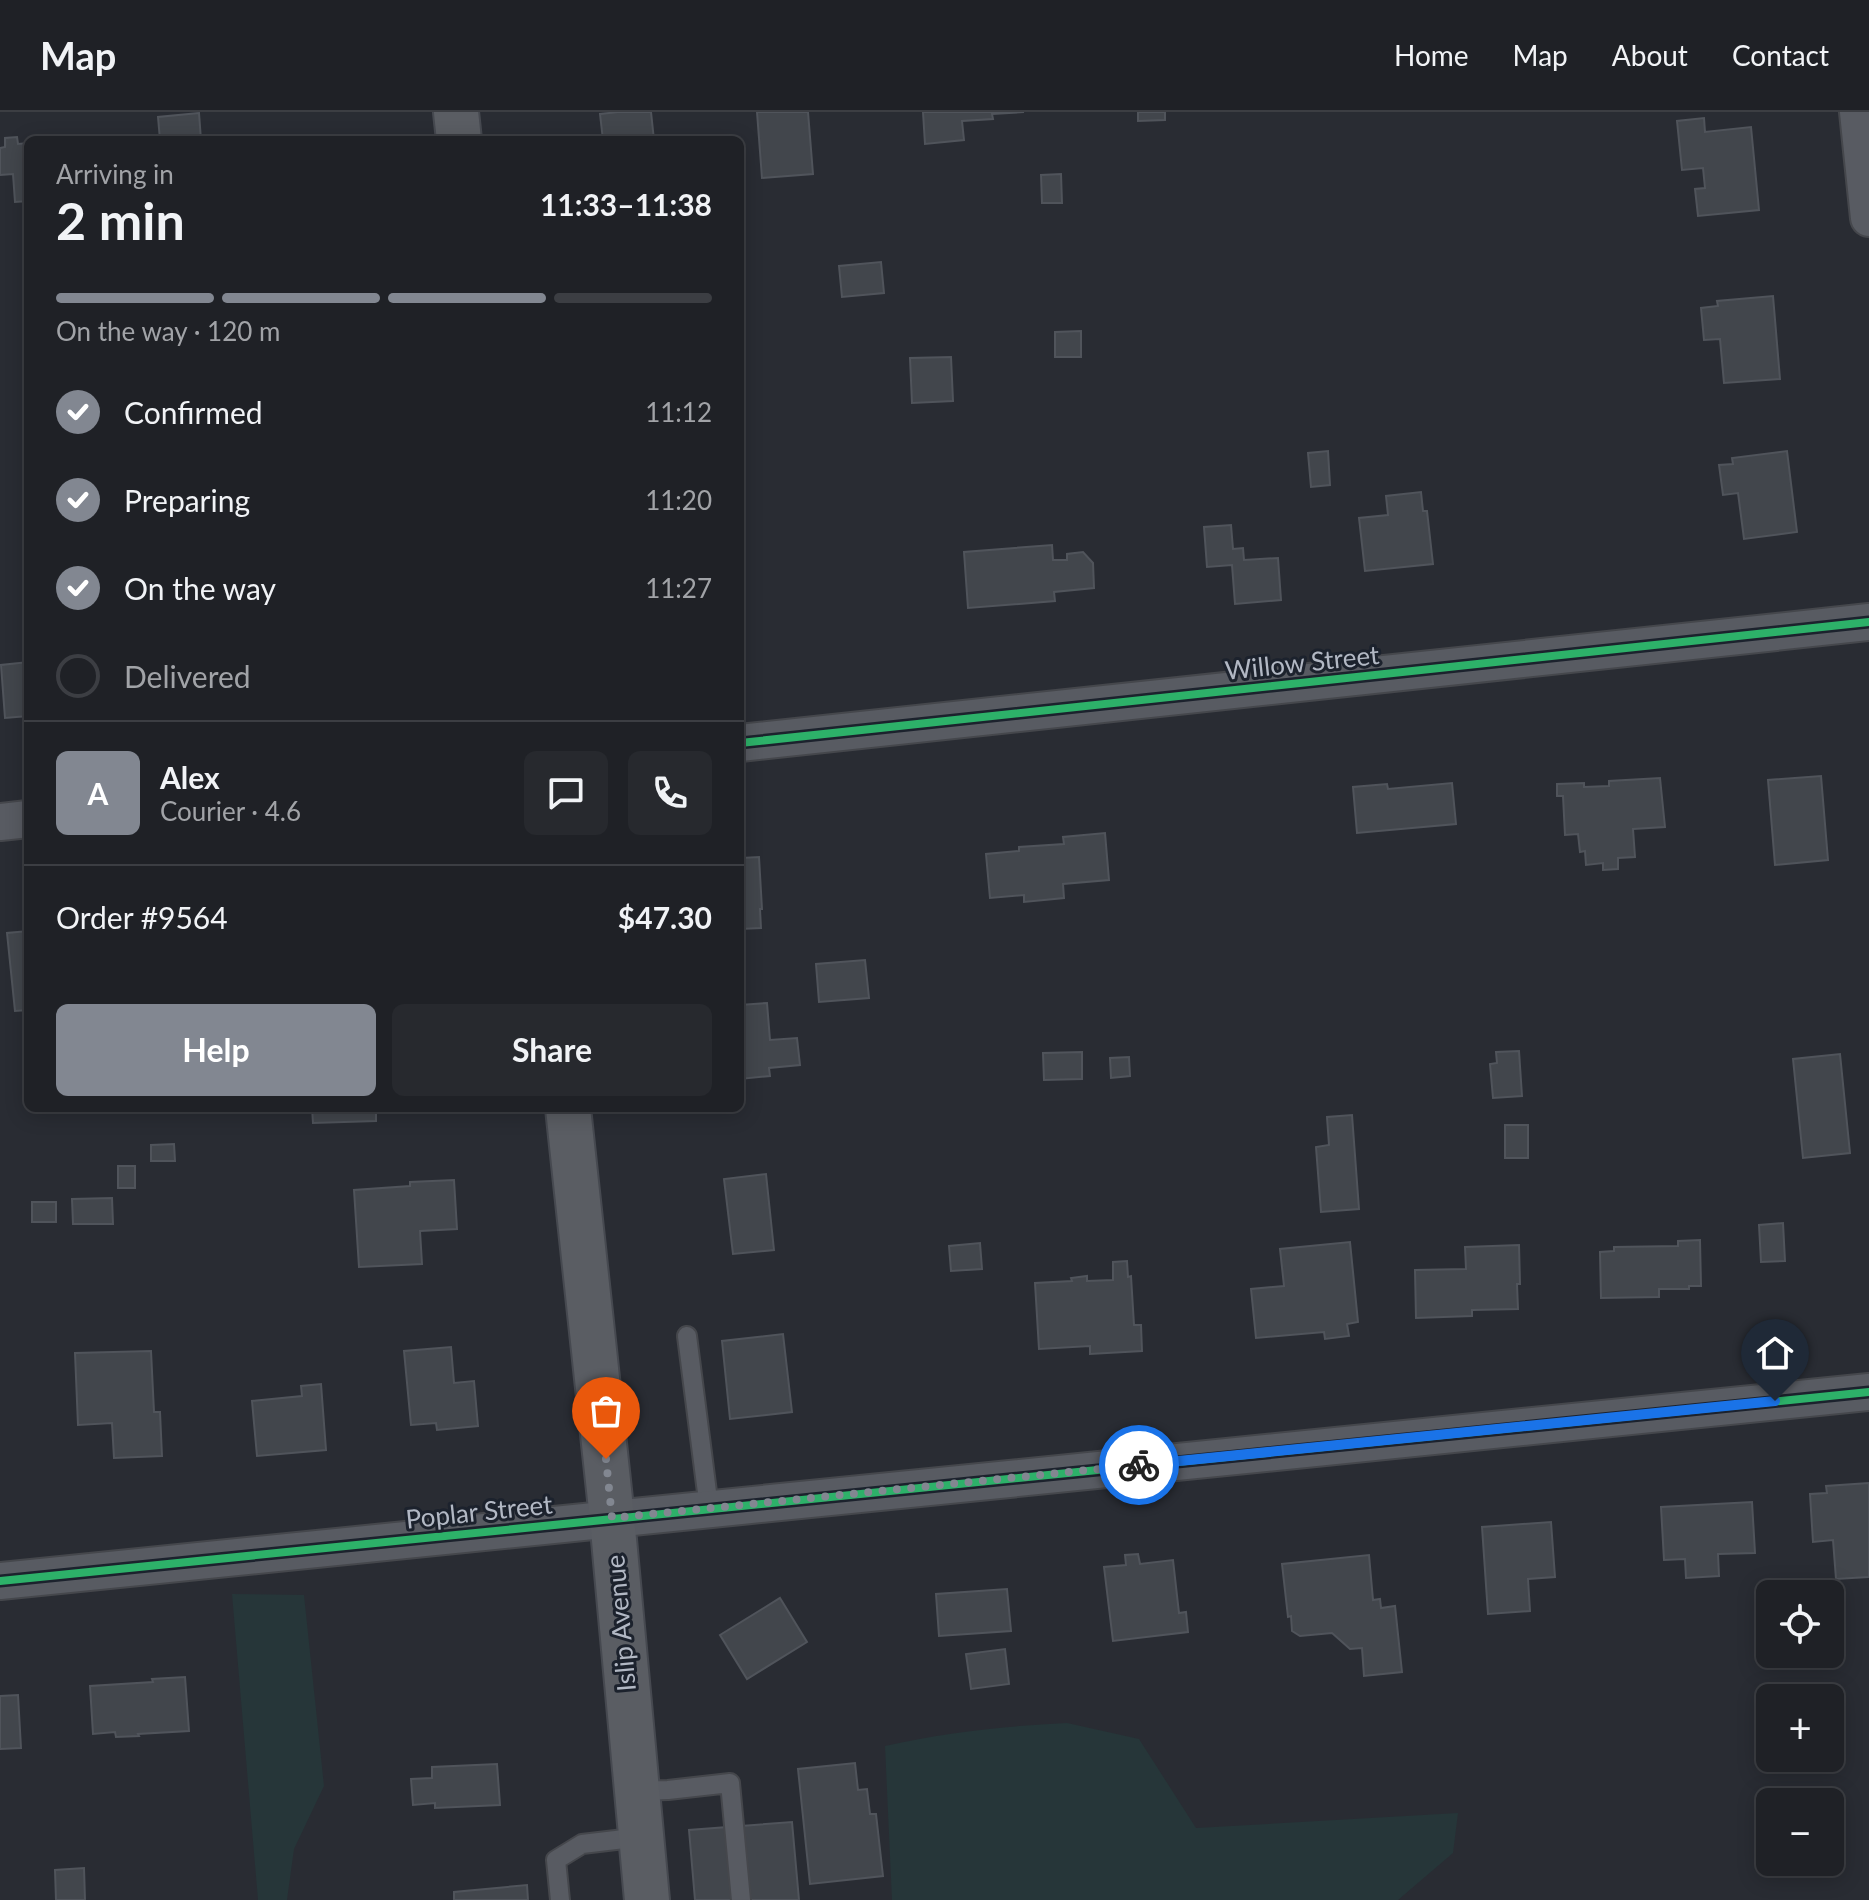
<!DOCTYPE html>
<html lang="en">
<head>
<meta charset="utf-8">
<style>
	:root { --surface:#1f2126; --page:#27292e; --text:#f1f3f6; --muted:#a1a3a7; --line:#3c3e43; --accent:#828791 }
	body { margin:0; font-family:Lato,sans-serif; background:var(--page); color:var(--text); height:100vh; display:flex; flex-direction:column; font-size:30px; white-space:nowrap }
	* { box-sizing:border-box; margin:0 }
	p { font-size:26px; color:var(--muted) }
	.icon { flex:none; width:44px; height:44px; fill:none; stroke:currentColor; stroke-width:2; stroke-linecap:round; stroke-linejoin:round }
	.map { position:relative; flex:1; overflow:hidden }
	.drawer { position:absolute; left:24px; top:24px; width:720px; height:976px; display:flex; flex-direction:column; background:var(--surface); border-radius:12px; box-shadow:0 4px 20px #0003,0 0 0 2px var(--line) }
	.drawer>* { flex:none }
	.buttons { position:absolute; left:1756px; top:1468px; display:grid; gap:16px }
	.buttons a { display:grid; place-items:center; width:88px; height:88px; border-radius:12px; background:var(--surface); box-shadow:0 4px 20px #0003,0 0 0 2px var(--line); font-size:40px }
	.pin { position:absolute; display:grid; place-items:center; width:68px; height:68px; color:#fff; margin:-82px -34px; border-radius:50% 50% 50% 0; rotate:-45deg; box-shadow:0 0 8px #0007 }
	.pin .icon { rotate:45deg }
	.courier { position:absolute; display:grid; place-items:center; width:80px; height:80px; margin:-40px; border:6px solid #1a73e8; border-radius:50%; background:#fff; color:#222; box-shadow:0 2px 10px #0007 }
	.summary em { font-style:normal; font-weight:700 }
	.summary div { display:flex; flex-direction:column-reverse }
	.summary { display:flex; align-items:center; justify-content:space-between; height:136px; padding:0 32px }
	h1 { font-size:52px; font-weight:700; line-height:60px }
	.bar { display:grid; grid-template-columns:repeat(4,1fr); gap:12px 8px; align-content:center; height:96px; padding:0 32px }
	.bar i { height:10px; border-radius:6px; background:var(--line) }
	.bar .active { background:var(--accent) }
	.bar p { grid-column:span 4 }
	.line { display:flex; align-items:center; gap:20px; padding:0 32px; border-top:2px solid var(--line) }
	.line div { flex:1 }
	.round { display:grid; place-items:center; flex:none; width:84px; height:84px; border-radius:12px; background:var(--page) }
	ol { padding:0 32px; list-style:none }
	li { display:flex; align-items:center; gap:24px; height:88px }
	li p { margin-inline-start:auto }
	li .icon { padding:8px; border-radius:50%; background:var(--accent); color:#fff; stroke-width:4 }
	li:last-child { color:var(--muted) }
	li i { width:44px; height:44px; border:4px solid var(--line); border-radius:50% }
	.cta { display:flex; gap:16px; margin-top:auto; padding:16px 32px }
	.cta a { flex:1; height:92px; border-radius:12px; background:var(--accent); color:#fff; font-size:32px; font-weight:700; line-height:92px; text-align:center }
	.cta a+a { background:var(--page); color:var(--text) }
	header { display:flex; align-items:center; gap:48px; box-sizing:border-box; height:112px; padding:0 40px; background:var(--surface); border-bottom:2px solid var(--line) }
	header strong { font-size:38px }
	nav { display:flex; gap:44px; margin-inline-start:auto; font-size:28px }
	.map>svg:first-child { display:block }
</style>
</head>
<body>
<header>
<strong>Map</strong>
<nav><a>Home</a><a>Map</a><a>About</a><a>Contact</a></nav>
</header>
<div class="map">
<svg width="1869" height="1788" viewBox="0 0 1869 1788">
	<rect width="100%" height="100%" fill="#292c33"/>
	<g fill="#263639">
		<path d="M232,1482L304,1483L324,1674L294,1737L287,1788H258Z"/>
		<path d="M1067,1611L1139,1627L1196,1716L1458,1701L1453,1741L1398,1788H892L885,1634C946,1620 1005,1614 1067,1611Z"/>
	</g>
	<g fill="#42464c" stroke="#50545b" stroke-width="2">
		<path d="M618,0H651L654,28H603L600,2Z"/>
		<path d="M757,0H808L813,62L762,66Z"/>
		<path d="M923,0H1024L992,2L993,7L962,9L964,28L925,32Z"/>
		<path d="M1138,0H1165V8L1138,9Z"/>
		<path d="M199,1L201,28H160L158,5Z"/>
		<path d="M1704,6L1705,20L1751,15L1759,98L1698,104L1695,77L1705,76L1703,56L1682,58L1677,9Z"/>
		<path d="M17,25L18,32L28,31V89L15,90L13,62L0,63V36L5,35V26Z"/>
		<path d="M1061,62L1062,91H1042L1041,63Z"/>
		<path d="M881,150L884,181L842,185L839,154Z"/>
		<path d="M1773,184L1780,267L1724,271L1720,227L1704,228L1701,196L1718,194L1717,189Z"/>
		<path d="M1081,219V245H1055V220Z"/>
		<path d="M951,245L953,289L912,291L910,246Z"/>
		<path d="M1328,339L1330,373L1311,375L1308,341Z"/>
		<path d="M1787,339L1797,420L1744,427L1738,381L1723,383L1719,353L1733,352L1732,346Z"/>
		<path d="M1421,380L1423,399H1427L1433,452L1365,459L1359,406L1388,403L1386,384Z"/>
		<path d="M1231,413L1233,437L1243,436L1244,448L1278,446L1281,488L1235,492L1232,453L1207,455L1204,415Z"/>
		<path d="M1052,433L1053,448H1067V442L1083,440L1093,451L1094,476L1054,480L1055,489L968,496L964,440Z"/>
		<path d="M28,550V604L5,606L1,553Z"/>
		<path d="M1821,664L1828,748L1775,753L1768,668Z"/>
		<path d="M1660,666L1665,715L1633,717L1635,745L1618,746V757L1603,758V751L1586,753L1585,739L1580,740L1578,722L1565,723L1563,684H1557V672L1584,671V675L1609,674V669Z"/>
		<path d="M1452,671L1456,712L1357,721L1353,675L1387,672L1388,677Z"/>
		<path d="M1105,721L1109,768L1063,772L1064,786L1024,790V783L990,786L986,742L1019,739V735L1064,732L1063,725Z"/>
		<path d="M740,730L741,746L759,745L762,797H760L761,816L740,817Z"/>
		<path d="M28,819V898L15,899L7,821Z"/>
		<path d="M865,848L869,886L819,890L816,852Z"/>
		<path d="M767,891L770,928L797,926L800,953L769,956L770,964L740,967V893Z"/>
		<path d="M1519,939L1522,984L1493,986L1490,952L1497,951L1496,940Z"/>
		<path d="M1082,940V967L1044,968L1043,941Z"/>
		<path d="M1840,942L1850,1041L1803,1046L1793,947Z"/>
		<path d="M1129,945L1130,964L1111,966L1110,946Z"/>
		<path d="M312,996H376V1009L313,1011Z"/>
		<path d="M1352,1003L1359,1097L1321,1100L1316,1035L1329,1033L1327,1005Z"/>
		<rect x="1505" y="1013" width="23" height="33"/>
		<path d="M174,1032L175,1049H151V1033Z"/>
		<rect x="118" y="1054" width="17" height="22"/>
		<path d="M766,1062L774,1138L733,1142L724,1067Z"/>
		<path d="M454,1068L457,1117L420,1119L422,1152L359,1155L354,1078L410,1074V1070Z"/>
		<path d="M112,1086L113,1112H73L72,1087Z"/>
		<rect x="32" y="1090" width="24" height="20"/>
		<path d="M1783,1111L1785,1149L1761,1150L1759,1113Z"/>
		<path d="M1700,1128L1701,1174H1689V1177H1659V1185L1601,1186L1600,1140L1614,1139V1135L1678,1134V1129Z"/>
		<path d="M1350,1130L1358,1210L1347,1212L1349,1224L1325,1227L1324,1220L1256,1226L1251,1177L1284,1174L1280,1137Z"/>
		<path d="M980,1131L982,1157L951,1159L949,1134Z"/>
		<path d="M1519,1133L1520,1172H1517L1518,1197L1472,1198V1204L1416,1206L1415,1158L1466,1157L1465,1135Z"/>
		<path d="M1127,1149L1128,1165L1131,1164L1134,1213H1141L1142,1239L1090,1242V1234L1039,1237L1035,1171L1072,1169L1071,1166L1087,1164V1169L1113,1168V1150Z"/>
		<path d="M783,1222L792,1300L730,1307L722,1229Z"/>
		<path d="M451,1235L454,1271L474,1269L478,1314L437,1318L436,1311L411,1313L404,1239Z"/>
		<path d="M151,1239L154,1300H160L162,1344L114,1346L112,1311L78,1313L75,1241Z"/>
		<path d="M321,1272L326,1338L257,1344L252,1289L302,1284L301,1274Z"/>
		<path d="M1869,1371V1465L1836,1467L1833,1428L1813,1430L1810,1382L1827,1381L1826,1374Z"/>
		<path d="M1752,1390L1755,1441L1718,1442L1719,1464L1686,1466L1685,1447L1664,1448L1661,1395Z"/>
		<path d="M1551,1410L1555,1465L1528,1467L1530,1499L1488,1502L1482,1415Z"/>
		<path d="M1138,1442L1140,1452L1173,1448L1179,1501L1186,1500L1188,1520L1113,1529L1104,1455L1126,1453L1125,1443Z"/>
		<path d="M1369,1443L1373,1488L1380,1487L1381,1496L1395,1494L1402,1560L1364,1564L1362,1536L1350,1537L1332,1521L1300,1524L1292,1519L1291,1504L1288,1505L1282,1452Z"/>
		<path d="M1007,1477L1011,1519L939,1524L936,1482Z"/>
		<path d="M780,1486L807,1530L747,1567L720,1523Z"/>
		<path d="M1005,1537L1009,1572L971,1577L966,1542Z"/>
		<path d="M185,1565L189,1619L138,1622L139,1624L116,1625L115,1620L93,1622L90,1574L153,1570L152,1567Z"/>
		<path d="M18,1583L21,1636L0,1637V1584Z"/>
		<path d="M855,1651L858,1678L867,1677L870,1702H876L883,1764L810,1772L798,1657Z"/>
		<path d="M497,1652L500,1693L435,1696V1691L413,1693L411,1667L432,1666V1655Z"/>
		<path d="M792,1710L799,1788H695L689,1718Z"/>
		<path d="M84,1756L85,1788H56L55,1758Z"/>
		<path d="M527,1773L528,1788H454V1780Z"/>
	</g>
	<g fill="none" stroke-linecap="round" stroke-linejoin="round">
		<g stroke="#45474c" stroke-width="22">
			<g id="lane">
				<path d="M687,1224L709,1396"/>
				<path d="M637,1679L668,1678L730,1671L741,1788"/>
				<path d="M560,1788L556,1748L582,1732L641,1725"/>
			</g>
		</g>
		<g stroke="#45474c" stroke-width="40">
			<g id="street">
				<path d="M1858,0L1869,106"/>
				<path d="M740,631L1869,510"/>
				<path d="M0,710L28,707"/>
				<path d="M0,1469L1869,1280"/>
			</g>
		</g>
		<g stroke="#464950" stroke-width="48">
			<g id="primary">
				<path d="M456,0L459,28"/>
				<path d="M568,996L612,1406L647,1788"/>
			</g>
		</g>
		<use href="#lane" stroke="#585b62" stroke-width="18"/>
		<use href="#street" stroke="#585b62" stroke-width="36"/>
		<use href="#primary" stroke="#5a5d63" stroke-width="44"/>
		<g stroke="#1c222d" stroke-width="13">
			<g id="cycleway">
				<path d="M740,631L1869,510"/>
				<path d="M0,1469L1869,1280"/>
			</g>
		</g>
		<use href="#cycleway" stroke="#2db169" stroke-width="8"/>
	</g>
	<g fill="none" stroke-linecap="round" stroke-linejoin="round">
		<path stroke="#828791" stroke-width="8" stroke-dasharray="0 14.4" d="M606,1347L612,1406L1139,1353"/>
		<path stroke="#1a73e8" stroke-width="10" d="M1139,1353L1775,1289"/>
	</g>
	<g text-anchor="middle" stroke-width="6" stroke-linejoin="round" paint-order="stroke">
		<g font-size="26" fill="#b2b8c4" stroke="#1c222d">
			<text transform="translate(1302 551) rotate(-6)" y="9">Willow Street</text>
			<text transform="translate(479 1400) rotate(-6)" y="9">Poplar Street</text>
			<text transform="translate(621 1511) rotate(-95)" y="9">Islip Avenue</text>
		</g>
	</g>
</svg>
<div class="buttons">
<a><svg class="icon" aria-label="locate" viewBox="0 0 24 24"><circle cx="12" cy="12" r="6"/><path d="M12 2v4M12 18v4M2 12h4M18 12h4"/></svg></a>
<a>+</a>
<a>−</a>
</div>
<div class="pin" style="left:606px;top:1347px;background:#ea580c"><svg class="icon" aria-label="bag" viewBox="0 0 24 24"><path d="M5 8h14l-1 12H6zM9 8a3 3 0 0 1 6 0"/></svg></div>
<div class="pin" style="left:1775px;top:1289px;background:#1f2937"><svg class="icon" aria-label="home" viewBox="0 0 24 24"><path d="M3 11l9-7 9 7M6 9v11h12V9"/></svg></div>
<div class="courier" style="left:1139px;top:1353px"><svg class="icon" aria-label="bike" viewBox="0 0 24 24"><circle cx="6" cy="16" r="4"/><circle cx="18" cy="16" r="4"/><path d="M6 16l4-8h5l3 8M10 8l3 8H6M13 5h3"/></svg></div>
<section class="drawer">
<div class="summary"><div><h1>2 min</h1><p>Arriving in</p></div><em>11:33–11:38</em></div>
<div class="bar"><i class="active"></i><i class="active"></i><i class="active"></i><i></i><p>On the way · 120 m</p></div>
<ol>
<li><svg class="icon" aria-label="check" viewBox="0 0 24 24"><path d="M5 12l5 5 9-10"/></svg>Confirmed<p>11:12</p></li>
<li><svg class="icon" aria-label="check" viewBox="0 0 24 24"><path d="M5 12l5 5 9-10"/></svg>Preparing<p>11:20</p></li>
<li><svg class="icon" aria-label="check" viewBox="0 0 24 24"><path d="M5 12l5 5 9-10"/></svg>On the way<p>11:27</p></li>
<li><i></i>Delivered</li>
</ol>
<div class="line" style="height:144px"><b class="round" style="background:var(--accent);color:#fff">A</b><div><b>Alex</b><p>Courier · 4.6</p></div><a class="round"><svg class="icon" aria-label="chat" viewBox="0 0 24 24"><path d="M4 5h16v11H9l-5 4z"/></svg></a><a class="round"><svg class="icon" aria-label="phone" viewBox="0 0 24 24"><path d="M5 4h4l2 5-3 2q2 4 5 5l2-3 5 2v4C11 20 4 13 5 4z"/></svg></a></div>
<div class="line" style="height:104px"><div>Order #9564</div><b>$47.30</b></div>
<div class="cta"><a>Help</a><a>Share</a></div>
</section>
</div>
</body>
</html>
